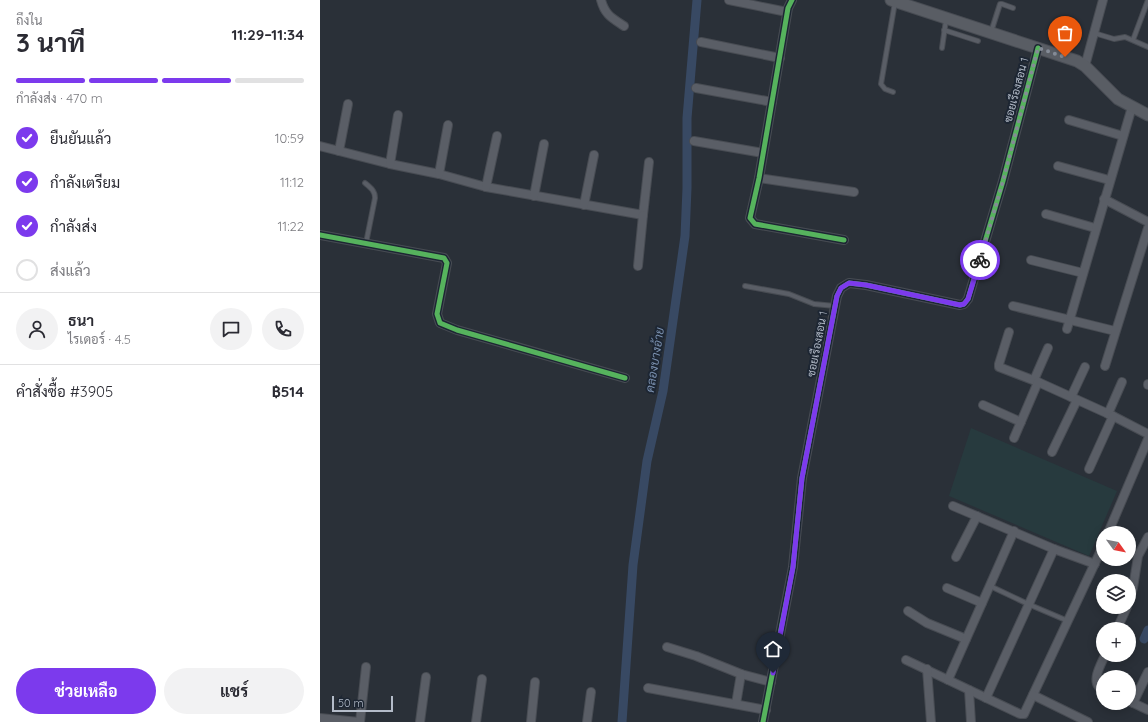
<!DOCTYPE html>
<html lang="th">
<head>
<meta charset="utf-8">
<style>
	:root { --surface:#fff; --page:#f2f2f3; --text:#2b2b33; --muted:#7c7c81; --line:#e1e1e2; --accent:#7c3aed }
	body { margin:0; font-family:Quicksand,Sarabun,sans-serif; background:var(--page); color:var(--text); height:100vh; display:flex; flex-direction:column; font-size:15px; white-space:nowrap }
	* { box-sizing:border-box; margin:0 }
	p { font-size:13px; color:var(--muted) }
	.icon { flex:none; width:22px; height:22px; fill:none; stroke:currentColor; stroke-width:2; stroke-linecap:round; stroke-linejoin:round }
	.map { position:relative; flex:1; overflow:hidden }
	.panel { display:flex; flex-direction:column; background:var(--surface); width:320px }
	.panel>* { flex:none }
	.needle { width:26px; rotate:123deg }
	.controls { position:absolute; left:776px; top:526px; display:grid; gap:8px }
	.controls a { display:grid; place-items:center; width:40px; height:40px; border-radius:50%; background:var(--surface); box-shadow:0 2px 10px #0003; font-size:20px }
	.scale { position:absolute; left:12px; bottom:10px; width:61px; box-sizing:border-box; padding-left:4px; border:2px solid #b4bcc9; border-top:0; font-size:11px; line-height:14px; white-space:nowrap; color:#b4bcc9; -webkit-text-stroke:3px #1d2633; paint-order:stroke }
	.pin { position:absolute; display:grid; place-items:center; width:34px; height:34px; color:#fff; margin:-41px -17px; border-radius:50% 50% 50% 0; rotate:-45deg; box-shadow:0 0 4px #0007 }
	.pin .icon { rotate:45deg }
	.courier { position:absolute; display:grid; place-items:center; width:40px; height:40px; margin:-20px; border:3px solid #7c3aed; border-radius:50%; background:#fff; color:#222; box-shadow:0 1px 5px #0007 }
	.summary em { font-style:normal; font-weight:700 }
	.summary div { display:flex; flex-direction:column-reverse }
	.summary { display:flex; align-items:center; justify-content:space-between; height:68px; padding:0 16px }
	h1 { font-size:26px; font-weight:700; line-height:30px }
	.bar { display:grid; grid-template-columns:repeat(4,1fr); gap:6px 4px; align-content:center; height:48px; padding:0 16px }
	.bar i { height:5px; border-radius:3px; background:var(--line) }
	.bar .on { background:var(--accent) }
	.bar p { grid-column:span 4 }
	.line { display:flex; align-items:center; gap:10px; padding:0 16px; border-top:1px solid var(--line) }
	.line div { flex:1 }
	.round { display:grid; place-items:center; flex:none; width:42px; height:42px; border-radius:21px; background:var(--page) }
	ol { padding:0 16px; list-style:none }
	li { display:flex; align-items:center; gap:12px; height:44px }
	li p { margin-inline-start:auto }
	li .icon { padding:4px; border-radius:50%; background:var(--accent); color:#fff; stroke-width:4 }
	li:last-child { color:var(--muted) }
	li i { width:22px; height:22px; border:2px solid var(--line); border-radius:50% }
	.action { display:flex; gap:8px; margin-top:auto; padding:8px 16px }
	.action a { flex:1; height:46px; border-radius:24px; background:var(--accent); color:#fff; font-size:16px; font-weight:700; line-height:46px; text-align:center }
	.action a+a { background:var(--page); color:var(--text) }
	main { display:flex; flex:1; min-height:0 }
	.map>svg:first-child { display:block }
</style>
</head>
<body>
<main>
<section class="panel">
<div class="summary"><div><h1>3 นาที</h1><p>ถึงใน</p></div><em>11:29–11:34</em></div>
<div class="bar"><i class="on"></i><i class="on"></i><i class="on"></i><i></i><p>กำลังส่ง · 470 m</p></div>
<ol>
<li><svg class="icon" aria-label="check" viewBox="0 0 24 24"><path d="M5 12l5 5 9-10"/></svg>ยืนยันแล้ว<p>10:59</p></li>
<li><svg class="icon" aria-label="check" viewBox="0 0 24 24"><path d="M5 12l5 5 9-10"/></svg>กำลังเตรียม<p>11:12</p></li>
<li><svg class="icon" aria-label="check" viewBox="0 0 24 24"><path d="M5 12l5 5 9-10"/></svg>กำลังส่ง<p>11:22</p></li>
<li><i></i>ส่งแล้ว</li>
</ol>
<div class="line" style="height:72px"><a class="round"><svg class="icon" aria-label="person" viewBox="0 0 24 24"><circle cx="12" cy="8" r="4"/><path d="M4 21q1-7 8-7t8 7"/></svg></a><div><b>ธนา</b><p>ไรเดอร์ · 4.5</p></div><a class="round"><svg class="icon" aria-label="chat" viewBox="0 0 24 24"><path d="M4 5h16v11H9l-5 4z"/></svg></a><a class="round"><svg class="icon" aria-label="phone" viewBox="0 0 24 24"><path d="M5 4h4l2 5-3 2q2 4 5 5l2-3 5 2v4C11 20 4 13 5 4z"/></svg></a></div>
<div class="line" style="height:52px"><div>คำสั่งซื้อ #3905</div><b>฿514</b></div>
<div class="action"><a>ช่วยเหลือ</a><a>แชร์</a></div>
</section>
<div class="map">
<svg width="828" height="722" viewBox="0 0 828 722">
	<rect width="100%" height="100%" fill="#2a3038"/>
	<path fill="#273a3e" d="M651,428L797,491L769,556L629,496Z"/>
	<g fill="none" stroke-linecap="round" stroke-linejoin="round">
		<g stroke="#384963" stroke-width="9">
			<path d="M824,639L828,630"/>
			<path d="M302,722L313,565L327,461L343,391L365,236L367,188V118L377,0"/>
		</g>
		<g stroke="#484c53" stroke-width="6">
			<g id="lane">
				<path d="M624,30L658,41"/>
				<path d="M671,32L680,4H682L693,8"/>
				<path d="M774,33L794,39L805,37L828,47"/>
				<path d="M813,40L828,0"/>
				<path d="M622,48L626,20"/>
				<path d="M573,92L565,89L561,84L575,2"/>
				<path d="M45,183C51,188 55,191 55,198L46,243"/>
				<path d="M425,286L469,294L494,304L515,306"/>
				<path d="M670,586L708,604L748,621"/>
			</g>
		</g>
		<g stroke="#484c53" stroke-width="10">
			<g id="street">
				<path d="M281,0C285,15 292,18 304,26"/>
				<path d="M409,0L467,12"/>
				<path d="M472,0L468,8L439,178L430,218L435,224L524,240"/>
				<path d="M381,42L460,58"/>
				<path d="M765,66L783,0"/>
				<path d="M376,88L452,102"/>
				<path d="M749,120L803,136"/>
				<path d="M374,141L443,153"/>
				<path d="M0,146L70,164L119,174L166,187L323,215L329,162"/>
				<path d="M19,151L28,104"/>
				<path d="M70,164L78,115"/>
				<path d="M738,166L789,180"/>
				<path d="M119,174L128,125"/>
				<path d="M439,178L534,192"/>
				<path d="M166,187L177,136"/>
				<path d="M214,196L224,144"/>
				<path d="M784,199L828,222"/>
				<path d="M264,205L274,155"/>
				<path d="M726,214L775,228"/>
				<path d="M0,235L124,258L127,263L117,314L120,323L137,330L305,378"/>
				<path d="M711,260L763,273"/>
				<path d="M318,266L323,215"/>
				<path d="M693,306L795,331"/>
				<path d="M747,329L812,107"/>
				<path d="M689,332L679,364V367L718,382L793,416L828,434"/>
				<path d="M785,366L828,228"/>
				<path d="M714,380L728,348"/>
				<path d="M828,385V384"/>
				<path d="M751,397L765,367"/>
				<path d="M663,405L701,422"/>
				<path d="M788,414L802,382"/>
				<path d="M694,438L718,382"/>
				<path d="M732,452L757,400"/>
				<path d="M769,469L793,416"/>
				<path d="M633,506L734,549L775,564"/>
				<path d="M788,533L828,439"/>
				<path d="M636,557L657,516"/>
				<path d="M627,588L662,603"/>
				<path d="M809,601L813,588L818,556L828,537"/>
				<path d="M588,611L607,623L646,639"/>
				<path d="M797,629L807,607"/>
				<path d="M347,647L376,656L421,674L451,682"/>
				<path d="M586,660L700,714H704L783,546"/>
				<path d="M607,669L611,722"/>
				<path d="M628,680L694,531"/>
				<path d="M328,688L446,710"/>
				<path d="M649,690L651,722"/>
				<path d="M783,690C769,683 781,665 785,655"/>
				<path d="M713,695L768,722"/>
				<path d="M666,698L734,549"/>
				<path d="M809,701L828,710"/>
				<path d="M813,703L828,672"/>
				<path d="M416,704L421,674"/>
				<path d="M0,718L39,722"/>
				<path d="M40,722L46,667"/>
				<path d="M100,722L106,677"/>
				<path d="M156,722L162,679"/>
				<path d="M211,722L215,682"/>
				<path d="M267,722L271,692"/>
				<path d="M443,722L473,567L482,478L517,296L521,288L529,283L546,285L640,305L644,304L648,299L683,181L718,48"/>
			</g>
		</g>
		<g stroke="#484c53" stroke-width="13">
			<path id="secondary" d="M571,0L757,61L765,66L798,99L828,115"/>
		</g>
		<use href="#lane" stroke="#5a5e66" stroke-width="4"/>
		<use href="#street" stroke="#5a5e66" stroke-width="8"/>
		<use href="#secondary" stroke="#595d64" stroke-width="11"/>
		<g stroke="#1d2633" stroke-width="8">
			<g id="cycleway">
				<path d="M472,0L468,8L439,178L430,218L435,224L524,240"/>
				<path d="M0,235L124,258L127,263L117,314L120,323L137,330L305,378"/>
				<path d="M443,722L473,567L482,478L517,296L521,288L529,283L546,285L640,305L644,304L648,299L683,181L718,48"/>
			</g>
		</g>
		<use href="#cycleway" stroke="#56b35d" stroke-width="5"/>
	</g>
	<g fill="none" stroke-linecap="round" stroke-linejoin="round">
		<path stroke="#848b96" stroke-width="4" stroke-dasharray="0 7.2" d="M660,260L683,181L718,48L745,57"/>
		<path stroke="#7c3aed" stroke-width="5" d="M453,673L473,567L482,478L517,296L521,288L529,283L546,285L640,305L644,304L648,299L660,260"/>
	</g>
	<g text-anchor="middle" stroke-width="4" stroke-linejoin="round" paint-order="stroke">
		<g font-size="11" fill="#b4bcc9" stroke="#1d2633">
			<text transform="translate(696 90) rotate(-75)" y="4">ซอยเรืองสอน 1</text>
			<text transform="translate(497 344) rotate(-79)" y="4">ซอยเรืองสอน 1</text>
		</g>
		<g font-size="12" font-style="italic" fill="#7c92b1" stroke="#1d2633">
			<text transform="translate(335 360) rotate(-81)" y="4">คลองบางอ้าย</text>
		</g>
	</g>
</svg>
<div class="controls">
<a><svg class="needle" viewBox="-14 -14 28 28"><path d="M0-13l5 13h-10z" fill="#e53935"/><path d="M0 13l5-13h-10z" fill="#7c7c81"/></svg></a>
<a><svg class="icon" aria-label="layers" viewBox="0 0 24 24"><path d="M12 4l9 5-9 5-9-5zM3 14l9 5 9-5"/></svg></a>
<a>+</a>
<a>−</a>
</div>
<div class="scale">50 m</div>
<div class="pin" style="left:745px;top:57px;background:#ea580c"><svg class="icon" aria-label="bag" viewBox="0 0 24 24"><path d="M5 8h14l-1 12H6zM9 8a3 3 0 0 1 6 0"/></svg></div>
<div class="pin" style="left:453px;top:673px;background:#1f2937"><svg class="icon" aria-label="home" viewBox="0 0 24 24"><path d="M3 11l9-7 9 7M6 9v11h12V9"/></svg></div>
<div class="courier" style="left:660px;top:260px"><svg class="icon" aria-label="bike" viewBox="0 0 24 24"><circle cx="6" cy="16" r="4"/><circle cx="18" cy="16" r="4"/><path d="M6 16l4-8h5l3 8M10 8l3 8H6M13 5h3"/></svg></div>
</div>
</main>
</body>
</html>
